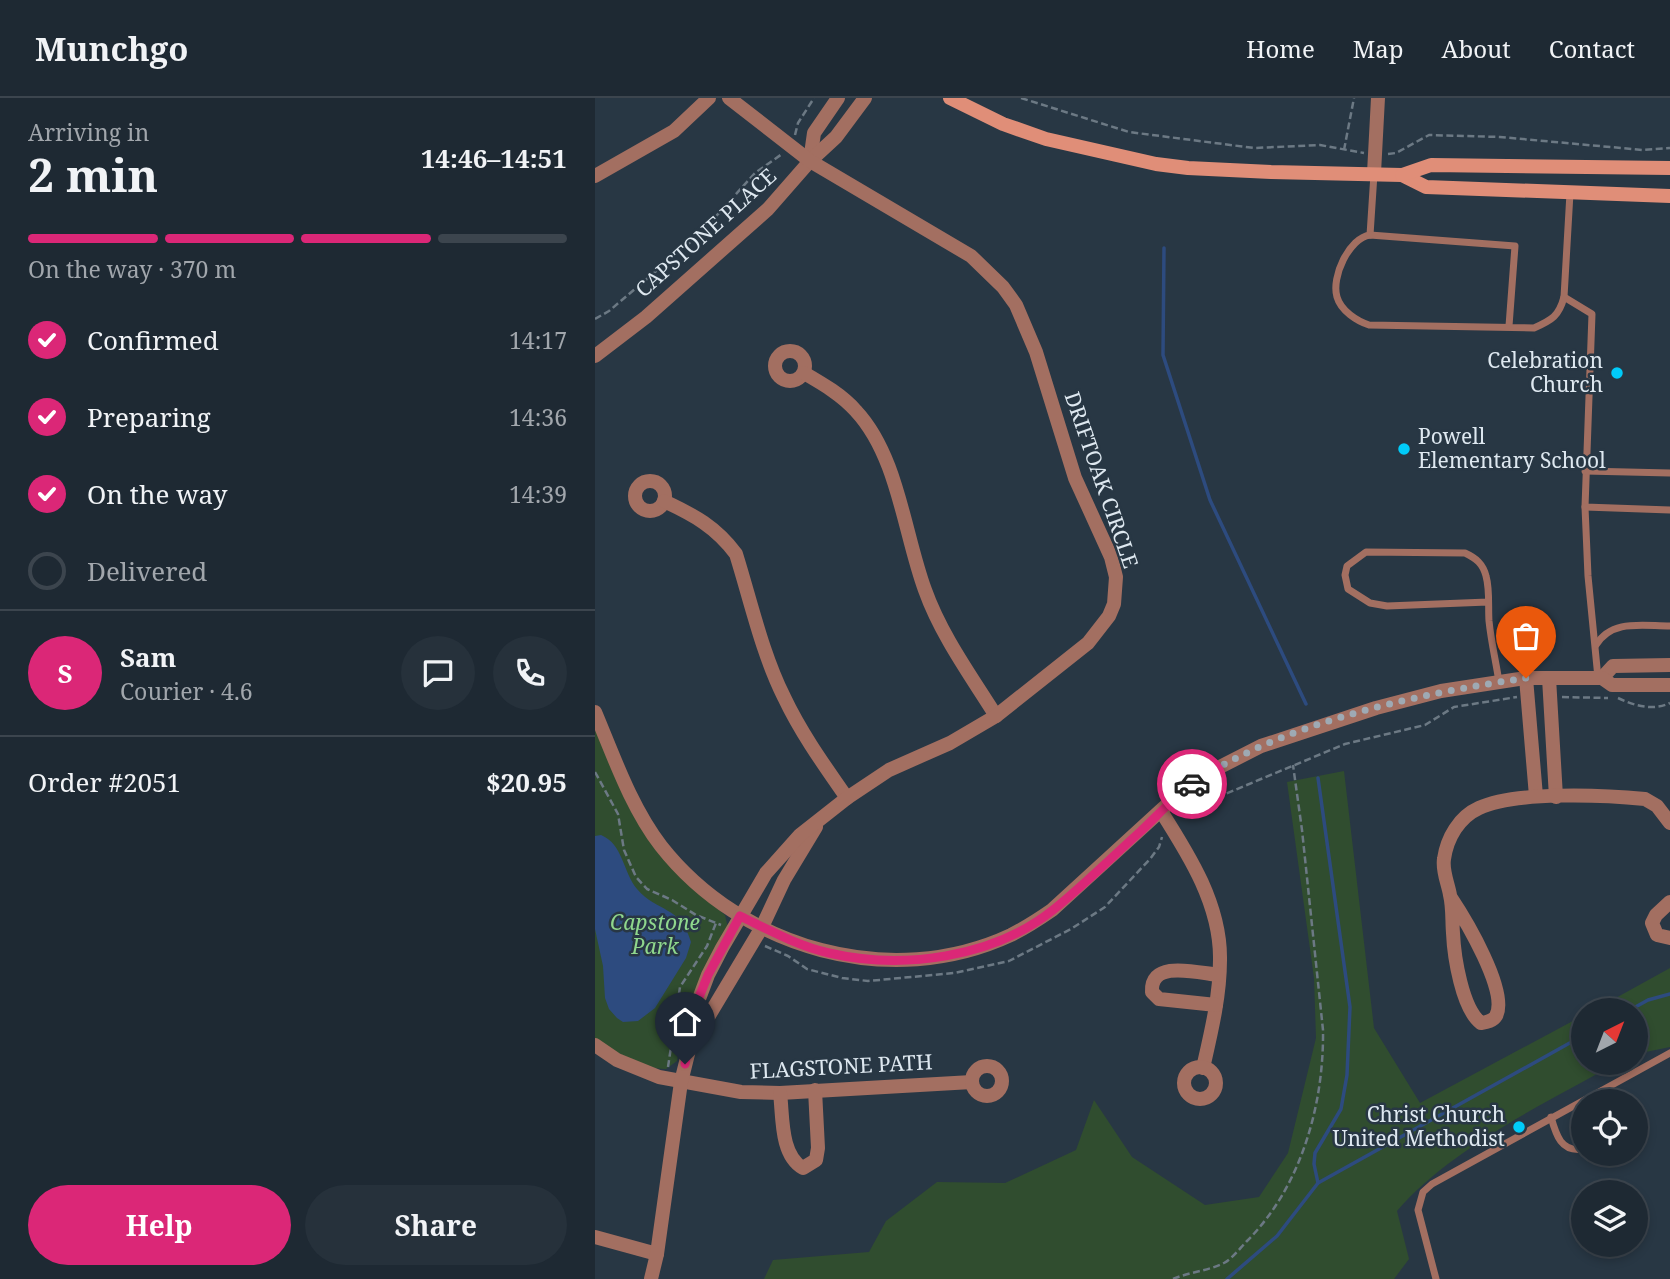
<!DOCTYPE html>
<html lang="en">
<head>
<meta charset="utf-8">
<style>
	:root { --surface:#1e2933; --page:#26313b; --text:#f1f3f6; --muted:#a1a6ac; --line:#3c454e; --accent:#db2777 }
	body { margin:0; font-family:"Noto Serif",serif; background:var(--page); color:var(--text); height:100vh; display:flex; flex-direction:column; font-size:26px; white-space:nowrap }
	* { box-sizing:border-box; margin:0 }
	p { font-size:23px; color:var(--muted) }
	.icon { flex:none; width:38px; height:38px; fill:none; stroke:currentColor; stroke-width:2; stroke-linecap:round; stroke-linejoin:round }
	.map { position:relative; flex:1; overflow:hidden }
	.drawer { display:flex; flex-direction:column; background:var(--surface); width:595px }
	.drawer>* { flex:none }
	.needle { width:46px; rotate:42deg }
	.buttons { position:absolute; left:976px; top:900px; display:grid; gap:14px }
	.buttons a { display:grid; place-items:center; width:77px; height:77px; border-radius:50%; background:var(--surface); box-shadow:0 4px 10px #0003,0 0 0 2px var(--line); font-size:35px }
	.pin { position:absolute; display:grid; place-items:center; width:60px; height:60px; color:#fff; margin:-72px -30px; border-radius:50% 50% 50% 0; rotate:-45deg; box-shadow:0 0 7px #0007 }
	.pin .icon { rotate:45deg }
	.courier { position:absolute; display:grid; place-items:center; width:70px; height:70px; margin:-35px; border:5px solid #db2777; border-radius:50%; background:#fff; color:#222; box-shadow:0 2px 9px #0007 }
	.overview em { font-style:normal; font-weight:700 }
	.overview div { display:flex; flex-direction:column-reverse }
	.overview { display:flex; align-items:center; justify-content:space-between; height:119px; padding:0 28px }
	h1 { font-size:46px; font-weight:700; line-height:52px }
	.bar { display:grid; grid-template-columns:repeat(4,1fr); gap:10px 7px; align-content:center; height:84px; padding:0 28px }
	.bar i { height:9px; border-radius:5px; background:var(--line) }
	.bar .current { background:var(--accent) }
	.bar p { grid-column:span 4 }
	.line { display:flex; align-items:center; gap:18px; padding:0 28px; border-top:2px solid var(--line) }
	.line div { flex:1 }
	.round { display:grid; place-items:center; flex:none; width:74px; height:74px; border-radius:37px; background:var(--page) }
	ol { padding:0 28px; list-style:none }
	li { display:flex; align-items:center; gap:21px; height:77px }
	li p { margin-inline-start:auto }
	li .icon { padding:7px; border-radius:50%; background:var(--accent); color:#fff; stroke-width:4 }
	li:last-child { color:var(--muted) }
	li i { width:38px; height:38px; border:4px solid var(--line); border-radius:50% }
	.primary-button { display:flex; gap:14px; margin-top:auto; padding:14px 28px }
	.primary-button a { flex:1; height:80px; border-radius:42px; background:var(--accent); color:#fff; font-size:28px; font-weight:700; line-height:80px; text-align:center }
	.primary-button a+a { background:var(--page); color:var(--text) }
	header { display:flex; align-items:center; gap:42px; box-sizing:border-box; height:98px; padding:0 35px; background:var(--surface); border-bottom:2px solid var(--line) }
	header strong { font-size:33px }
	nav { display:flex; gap:38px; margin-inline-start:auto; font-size:24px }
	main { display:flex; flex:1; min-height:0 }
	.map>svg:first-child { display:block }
</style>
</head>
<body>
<header>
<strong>Munchgo</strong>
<nav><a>Home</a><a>Map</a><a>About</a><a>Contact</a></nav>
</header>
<main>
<section class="drawer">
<div class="overview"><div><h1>2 min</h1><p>Arriving in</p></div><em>14:46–14:51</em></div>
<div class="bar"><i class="current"></i><i class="current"></i><i class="current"></i><i></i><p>On the way · 370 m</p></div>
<ol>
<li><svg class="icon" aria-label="check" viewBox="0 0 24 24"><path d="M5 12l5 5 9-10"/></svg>Confirmed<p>14:17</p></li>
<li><svg class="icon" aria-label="check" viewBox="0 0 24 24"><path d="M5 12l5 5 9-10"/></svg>Preparing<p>14:36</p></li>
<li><svg class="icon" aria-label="check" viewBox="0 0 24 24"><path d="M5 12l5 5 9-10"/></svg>On the way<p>14:39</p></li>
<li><i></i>Delivered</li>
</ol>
<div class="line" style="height:126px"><b class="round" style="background:var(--accent);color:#fff">S</b><div><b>Sam</b><p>Courier · 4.6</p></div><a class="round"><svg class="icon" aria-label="chat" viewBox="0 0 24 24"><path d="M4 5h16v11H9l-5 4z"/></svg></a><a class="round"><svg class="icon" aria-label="phone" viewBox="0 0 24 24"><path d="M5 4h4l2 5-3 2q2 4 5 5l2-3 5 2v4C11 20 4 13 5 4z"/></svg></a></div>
<div class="line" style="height:91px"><div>Order #2051</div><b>$20.95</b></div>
<div class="primary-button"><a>Help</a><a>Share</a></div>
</section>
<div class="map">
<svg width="1075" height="1181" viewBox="0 0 1075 1181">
	<rect width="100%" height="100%" fill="#283744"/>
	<g fill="#304d2f">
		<path d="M0,632L98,790L130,817L133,830L96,904L88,928L82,963L71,971C46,971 21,954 0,940Z"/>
		<path d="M749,673L779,930L825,1005L989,917V964H1024C952,1004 856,1050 802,1113L814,1161L799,1181H169L178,1162L274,1154L291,1123L342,1084L410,1085L481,1052L499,1002L537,1059L610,1107L664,1099L693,1055L721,940L719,880L692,684Z"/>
		<path d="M1075,870V949L1041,956V912H999Z"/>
	</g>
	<path fill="#2d4b7f" d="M6,737C28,746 28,774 42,791C63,815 85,807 96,844L91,860L60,910L43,923L28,924L22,920L14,911L10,900L8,868L0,831V738Z"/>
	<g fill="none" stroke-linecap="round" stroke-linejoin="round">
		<g stroke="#2d4b7f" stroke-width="3.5">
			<path d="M569,150L568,257L615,402L711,606"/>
			<path d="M1035,912L1053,902L1075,896"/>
			<path d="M723,1085L989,937"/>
			<path d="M632,1181L682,1138L723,1085L719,1066L720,1055L746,1011L752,977L755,909L723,680"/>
		</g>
		<g stroke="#6c7984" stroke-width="2.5" stroke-dasharray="7 3.5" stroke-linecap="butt">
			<path d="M426,0L534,34L659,50L725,47L769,55"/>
			<path d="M200,37L203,25L219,0"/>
			<path d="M749,52L759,0"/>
			<path d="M793,56L801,55L834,37L905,39L1048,52L1075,50"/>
			<path d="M0,221L14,213L105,136L160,75L187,56"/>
			<path d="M967,599L1013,600"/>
			<path d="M1023,600C1040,608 1058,613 1075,605"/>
			<path d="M0,674L23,716L29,752L41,779L52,791L77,802L101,817L126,827"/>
			<path d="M584,717L599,709L750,646L830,627L859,609L922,599"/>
			<path d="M170,848L193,858L212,871L247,880L273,883L359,875L414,863L476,831L510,809L555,761L564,749L567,739"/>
			<path d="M73,969L85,889L112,848L121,825"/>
			<path d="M578,1181C594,1174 613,1173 629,1165C637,1161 645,1150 652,1143C706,1089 729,1007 728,932L707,732L698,667"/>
		</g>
		<g stroke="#a36f61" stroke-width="7">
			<path d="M775,137L779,76"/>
			<path d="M969,199L997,216L990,409L1075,412"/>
			<path d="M914,228L920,148L775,137C754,140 736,179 742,199C746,213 762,223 774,227L939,230C957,222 964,218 969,199L975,95"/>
			<path d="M990,373L1075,375"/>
			<path d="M990,409L993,478L1003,580"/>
			<path d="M893,504L792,508L775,505L753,491L750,477L752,468L771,454L870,455C881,460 888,466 891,478C895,492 893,509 894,523C896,543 901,564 904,584"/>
			<path d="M1001,547C1017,521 1047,528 1075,528"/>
			<path d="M956,1019C961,1037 966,1055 989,1051"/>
			<path d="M841,1181L823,1112L828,1094L837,1086L1075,955"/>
		</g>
		<g stroke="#a36f61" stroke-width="14">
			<path d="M215,63L219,35L243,0"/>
			<path d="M779,75L783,0"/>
			<path d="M0,78L79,33L114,0"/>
			<circle cx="195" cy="268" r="15"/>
			<path d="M0,258L51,219L173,111L215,63L241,39L270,0"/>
			<path d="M209,275C228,286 247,297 261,313C303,358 309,435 330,492C346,537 376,578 401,618"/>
			<circle cx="55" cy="398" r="15"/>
			<path d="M69,403C99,417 121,429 141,456C156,504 167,555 189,599C206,635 229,667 252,700"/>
			<path d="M931,580L941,698"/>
			<path d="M954,580L961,699"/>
			<path d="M1007,580L1018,568L1075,567"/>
			<path d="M0,614C19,659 36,709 66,748C147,851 296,893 416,837C430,830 444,821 457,812L586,694L615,674L666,648L781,610L846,593L931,580H1007L1017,587H1075"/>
			<path d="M566,713C594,757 626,807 625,862C625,898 616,935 608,970"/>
			<path d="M856,800C870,821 914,894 901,918C898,923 892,924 886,925C867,911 859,858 858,835C857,823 858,809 855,797C853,785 847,773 849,761C852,740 864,719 884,710C920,693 1009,697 1050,701L1062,708L1075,725"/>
			<path d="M1075,804L1061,817L1057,825L1062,837L1075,840"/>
			<path d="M621,907L564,901L557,894C555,861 603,875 624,877"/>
			<path d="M0,947L22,962L64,979L146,994L185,995L377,984"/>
			<path d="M94,951L167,829L189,782L221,729"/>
			<circle cx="392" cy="983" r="15"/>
			<circle cx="605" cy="985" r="16"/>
			<path d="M185,995C188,1018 185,1057 208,1070L221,1062L223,1050L220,992"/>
			<path d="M0,1139L62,1156"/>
			<path d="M56,1181L62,1156L86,984L94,952L96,922L113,877L127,850L171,775L205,737L252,700L294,672L355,645L401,618L493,545L514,518L519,506L521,479L516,459L480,380L441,254L421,207L408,189L376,158L215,63L134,0"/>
		</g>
		<g stroke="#e08e78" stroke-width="14">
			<path d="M355,0L408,26L451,41L561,66L593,70L676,74L807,77L831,89L1075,98"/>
			<path d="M807,77L836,67L1075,70"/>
		</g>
	</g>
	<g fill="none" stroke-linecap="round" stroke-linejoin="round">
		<path stroke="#9eaab4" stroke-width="7" stroke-dasharray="0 12.6" d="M597,686C688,624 823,596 931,580"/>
		<path stroke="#db2777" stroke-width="9" d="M90,966L100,909L113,877L145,818C174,832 203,848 234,855C307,872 398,860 458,812C489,787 517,759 546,733C563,717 578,700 597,686"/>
	</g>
	<g fill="#00cbf9" stroke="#283744" stroke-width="2.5">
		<circle cx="1022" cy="275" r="7"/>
		<circle cx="809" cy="351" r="7"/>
		<circle cx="924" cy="1029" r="7"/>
	</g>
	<g text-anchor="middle" stroke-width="5" stroke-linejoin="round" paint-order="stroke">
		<g font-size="21" fill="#dee8f0" stroke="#283744">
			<text transform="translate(111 135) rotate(-42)" y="7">CAPSTONE PLACE</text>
			<text transform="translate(506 382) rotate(71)" y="7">DRIFTOAK CIRCLE</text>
			<text transform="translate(246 969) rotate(-3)" y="7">FLAGSTONE PATH</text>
		</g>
		<g font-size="21" fill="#dee8f0" stroke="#283744" text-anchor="end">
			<text x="1008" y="270">Celebration<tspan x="1008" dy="24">Church</tspan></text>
			<text x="823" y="346" text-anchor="start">Powell<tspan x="823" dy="24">Elementary School</tspan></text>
			<text x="910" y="1024">Christ Church<tspan x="910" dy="24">United Methodist</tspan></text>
		</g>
		<g font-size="21" font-style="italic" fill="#8fd78d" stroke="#283744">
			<text x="60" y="832">Capstone<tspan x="60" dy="24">Park</tspan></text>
		</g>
	</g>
</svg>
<div class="buttons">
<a><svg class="needle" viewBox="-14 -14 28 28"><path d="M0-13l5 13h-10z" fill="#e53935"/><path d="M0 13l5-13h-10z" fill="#a1a6ac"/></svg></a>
<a><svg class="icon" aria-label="locate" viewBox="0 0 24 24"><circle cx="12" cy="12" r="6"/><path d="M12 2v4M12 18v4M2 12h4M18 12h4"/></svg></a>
<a><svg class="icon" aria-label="layers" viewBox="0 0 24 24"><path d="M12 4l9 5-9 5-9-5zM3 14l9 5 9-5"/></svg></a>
</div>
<div class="pin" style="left:931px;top:580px;background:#ea580c"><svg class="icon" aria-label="bag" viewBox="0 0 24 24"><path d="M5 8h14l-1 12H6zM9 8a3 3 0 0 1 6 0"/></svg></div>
<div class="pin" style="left:90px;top:966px;background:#1f2937"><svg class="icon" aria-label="home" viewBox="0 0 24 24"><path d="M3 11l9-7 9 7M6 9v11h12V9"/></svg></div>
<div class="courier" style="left:597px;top:686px"><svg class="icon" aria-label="car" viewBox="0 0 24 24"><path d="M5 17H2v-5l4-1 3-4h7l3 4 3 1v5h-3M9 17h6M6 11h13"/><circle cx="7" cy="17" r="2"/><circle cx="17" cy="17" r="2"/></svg></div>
</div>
</main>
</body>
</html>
